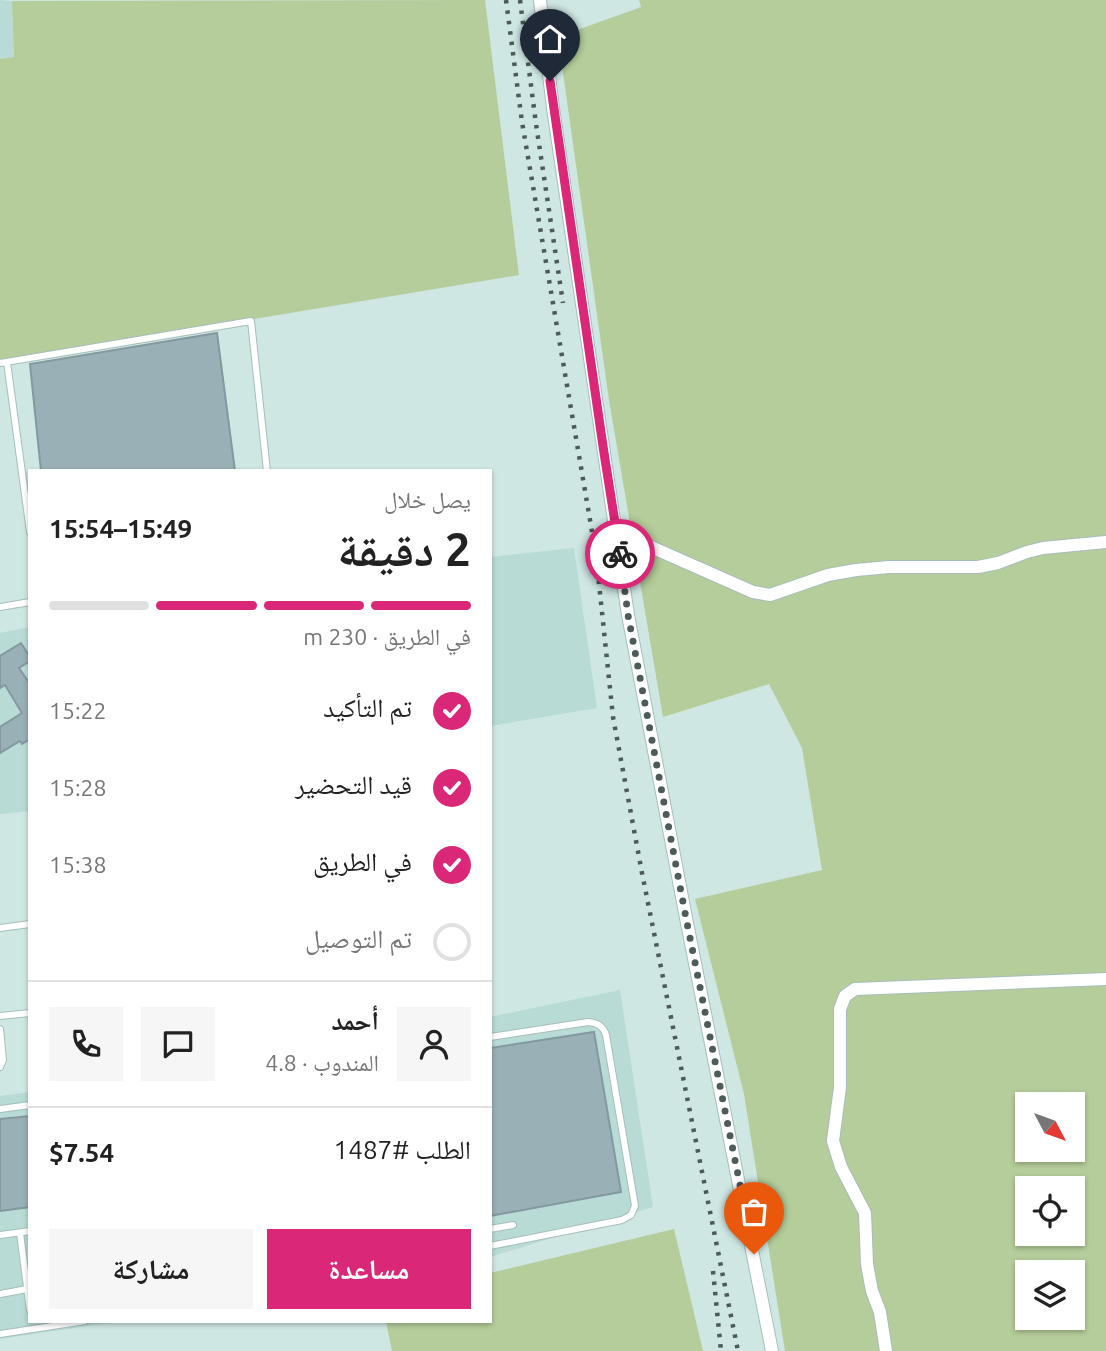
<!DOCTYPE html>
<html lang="ar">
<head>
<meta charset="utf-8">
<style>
	:root { --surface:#fff; --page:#f6f6f6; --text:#222; --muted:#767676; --line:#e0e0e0; --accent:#db2777 }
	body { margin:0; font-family:Ubuntu,"Noto Naskh Arabic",sans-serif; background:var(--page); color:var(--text); direction:rtl; height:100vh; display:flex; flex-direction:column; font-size:26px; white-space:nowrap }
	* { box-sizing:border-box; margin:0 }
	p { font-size:23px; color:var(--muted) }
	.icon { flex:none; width:38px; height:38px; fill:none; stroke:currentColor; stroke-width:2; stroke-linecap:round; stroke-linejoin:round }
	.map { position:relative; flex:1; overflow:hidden; direction:ltr }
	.drawer { position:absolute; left:28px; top:469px; width:464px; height:854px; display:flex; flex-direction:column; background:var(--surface); border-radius:0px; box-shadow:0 2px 5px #0004; direction:rtl }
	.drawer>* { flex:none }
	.needle { width:46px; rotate:131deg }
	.fabs { position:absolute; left:1015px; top:1092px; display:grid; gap:14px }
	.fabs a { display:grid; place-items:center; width:70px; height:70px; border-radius:0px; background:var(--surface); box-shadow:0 2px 5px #0004; font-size:35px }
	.pin { position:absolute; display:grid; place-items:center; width:60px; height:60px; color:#fff; margin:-72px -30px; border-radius:50% 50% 50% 0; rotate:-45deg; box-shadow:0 0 7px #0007 }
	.pin .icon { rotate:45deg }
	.courier { position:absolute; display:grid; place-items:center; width:70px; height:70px; margin:-35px; border:5px solid #db2777; border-radius:50%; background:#fff; color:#222; box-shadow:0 2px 9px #0007 }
	.summary em { font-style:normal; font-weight:700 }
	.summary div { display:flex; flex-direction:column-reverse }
	.summary { display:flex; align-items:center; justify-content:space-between; height:119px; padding:0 21px }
	h1 { font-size:46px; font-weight:700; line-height:52px }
	.bar { display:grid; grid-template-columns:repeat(4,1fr); gap:10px 7px; align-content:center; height:84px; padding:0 21px }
	.bar i { height:9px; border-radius:5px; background:var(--line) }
	.bar .on { background:var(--accent) }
	.bar p { grid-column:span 4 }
	.line { display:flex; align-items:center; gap:18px; padding:0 21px; border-top:2px solid var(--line) }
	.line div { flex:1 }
	.round { display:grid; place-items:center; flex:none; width:74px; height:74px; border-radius:0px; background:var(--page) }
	ol { padding:0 21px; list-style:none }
	li { display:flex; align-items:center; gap:21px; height:77px }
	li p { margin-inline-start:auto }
	li .icon { padding:7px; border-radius:50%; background:var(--accent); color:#fff; stroke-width:4 }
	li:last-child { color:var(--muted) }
	li i { width:38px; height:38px; border:4px solid var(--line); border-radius:50% }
	.cta { display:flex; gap:14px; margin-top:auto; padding:14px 21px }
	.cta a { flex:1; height:80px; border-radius:0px; background:var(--accent); color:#fff; font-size:28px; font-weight:700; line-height:80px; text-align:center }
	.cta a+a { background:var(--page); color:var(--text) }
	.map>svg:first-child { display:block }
</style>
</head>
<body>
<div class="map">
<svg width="1106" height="1351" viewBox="0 0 1106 1351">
	<rect width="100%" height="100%" fill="#cee7e3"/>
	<g fill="#b8dbd6">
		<path d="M0,0L12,1L14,57L0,59Z"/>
		<path d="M574,548L597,708L490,726V557Z"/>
		<path d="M30,627V811L0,814V633Z"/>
		<path d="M620,990L653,1207L490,1257V1017Z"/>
		<path d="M30,1092V1321H122L0,1339V1096Z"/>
	</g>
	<g fill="#b4cd9a" fill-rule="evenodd">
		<path d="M485,0L519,275L0,361V59L14,57L12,1Z"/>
		<path d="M639,0H1106V1351H785L744,1094L695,899L822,870L802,748L769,684L663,717L609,400L558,37L641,7ZM1027,1104H1073V1150H1027ZM1027,1188H1073V1234H1027ZM1027,1272H1073V1318H1027Z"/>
		<path d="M674,1229L703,1351H392L386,1321H490V1273Z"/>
	</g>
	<g fill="#99b0b6" stroke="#82999f" stroke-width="2">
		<path d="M217,333L235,471H41L30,364Z"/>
		<path d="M21,643L30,657V661L19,668L30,684V739L22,744L20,741L0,753V727L22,713L5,685L0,688V656Z"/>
		<path d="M594,1032L621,1192L490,1216V1048Z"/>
		<path d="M30,1116V1207L0,1211V1119Z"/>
	</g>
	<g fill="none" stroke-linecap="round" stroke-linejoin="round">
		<g stroke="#a6bebb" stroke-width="8">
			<g id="lane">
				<path d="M7,362L30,532"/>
				<path d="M0,363L251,321L267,471"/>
				<path d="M0,607L30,602"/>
				<path d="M0,928L30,924"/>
				<path d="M0,1016L30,1013"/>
				<path d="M0,1029L3,1060L0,1067"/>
				<path d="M490,1037L588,1022C598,1023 603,1026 606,1035L635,1206L631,1215L622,1220L490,1246"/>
				<path d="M0,1109L30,1105"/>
				<path d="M490,1229L513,1225"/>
				<path d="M20,1233L30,1310"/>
				<path d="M0,1235L30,1231"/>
				<path d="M0,1294L27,1289"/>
				<path d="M0,1334L85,1321"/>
			</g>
		</g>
		<g stroke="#a6bebb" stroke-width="14">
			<g id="street">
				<path d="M540,0L553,108L628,615L687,923L772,1351"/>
				<path d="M651,547L753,592L770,595L828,575L856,570L889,567H978L998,563L1027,552L1043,548L1106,542"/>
				<path d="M886,1351L880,1312L872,1291L867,1264L865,1213L841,1167L833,1141L840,1087V1009L845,996L855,989L1106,979"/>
			</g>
		</g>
		<use href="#lane" stroke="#fff" stroke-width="6"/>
		<use href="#street" stroke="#fff" stroke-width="12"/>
		<g stroke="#4c5a58" stroke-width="4.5" stroke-dasharray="3.5 7" stroke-linecap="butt">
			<path d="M506,0L522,122L596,555L613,717L642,873L738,1351"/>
			<path d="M520,0L536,124L563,303"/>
			<path d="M713,1271L721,1351"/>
		</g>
	</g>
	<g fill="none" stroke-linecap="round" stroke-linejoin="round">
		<path stroke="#4d5b59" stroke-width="7" stroke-dasharray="0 12.6" d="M620,554L628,615L687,923L754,1254"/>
		<path stroke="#db2777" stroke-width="9" d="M550,81L604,453L620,554"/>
	</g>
</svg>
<div class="fabs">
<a><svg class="needle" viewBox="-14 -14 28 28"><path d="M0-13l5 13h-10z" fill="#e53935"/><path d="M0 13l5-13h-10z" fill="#767676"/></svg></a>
<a><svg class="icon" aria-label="locate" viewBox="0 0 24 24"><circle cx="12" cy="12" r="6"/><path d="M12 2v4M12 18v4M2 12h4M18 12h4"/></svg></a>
<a><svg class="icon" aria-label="layers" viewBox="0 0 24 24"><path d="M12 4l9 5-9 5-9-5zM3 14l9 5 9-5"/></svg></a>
</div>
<div class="pin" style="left:754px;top:1254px;background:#ea580c"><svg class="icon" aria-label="bag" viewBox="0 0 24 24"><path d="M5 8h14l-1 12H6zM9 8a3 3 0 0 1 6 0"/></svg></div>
<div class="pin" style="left:550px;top:81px;background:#1f2937"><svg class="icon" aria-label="home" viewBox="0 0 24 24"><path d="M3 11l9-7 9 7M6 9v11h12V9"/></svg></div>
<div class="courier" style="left:620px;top:554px"><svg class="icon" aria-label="bike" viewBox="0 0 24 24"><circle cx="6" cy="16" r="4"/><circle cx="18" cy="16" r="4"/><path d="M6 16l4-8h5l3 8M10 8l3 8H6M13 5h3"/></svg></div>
<section class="drawer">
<div class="summary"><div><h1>2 دقيقة</h1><p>يصل خلال</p></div><em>15:49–15:54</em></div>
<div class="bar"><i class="on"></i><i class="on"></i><i class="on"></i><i></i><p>في الطريق · 230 m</p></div>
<ol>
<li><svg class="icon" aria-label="check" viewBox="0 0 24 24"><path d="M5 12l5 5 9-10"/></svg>تم التأكيد<p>15:22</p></li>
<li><svg class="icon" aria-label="check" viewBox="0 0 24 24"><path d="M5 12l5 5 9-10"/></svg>قيد التحضير<p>15:28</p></li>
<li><svg class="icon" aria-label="check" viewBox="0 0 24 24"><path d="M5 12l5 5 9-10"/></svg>في الطريق<p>15:38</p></li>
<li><i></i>تم التوصيل</li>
</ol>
<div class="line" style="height:126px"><a class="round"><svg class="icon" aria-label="person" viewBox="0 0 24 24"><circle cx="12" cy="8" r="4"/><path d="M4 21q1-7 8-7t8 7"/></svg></a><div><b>أحمد</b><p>المندوب · 4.8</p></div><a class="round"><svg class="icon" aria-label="chat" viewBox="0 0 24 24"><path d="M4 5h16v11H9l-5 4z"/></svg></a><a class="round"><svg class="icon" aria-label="phone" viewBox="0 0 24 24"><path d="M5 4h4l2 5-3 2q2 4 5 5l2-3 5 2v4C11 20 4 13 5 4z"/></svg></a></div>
<div class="line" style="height:91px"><div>الطلب #1487</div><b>$7.54</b></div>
<div class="cta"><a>مساعدة</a><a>مشاركة</a></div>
</section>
</div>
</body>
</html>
